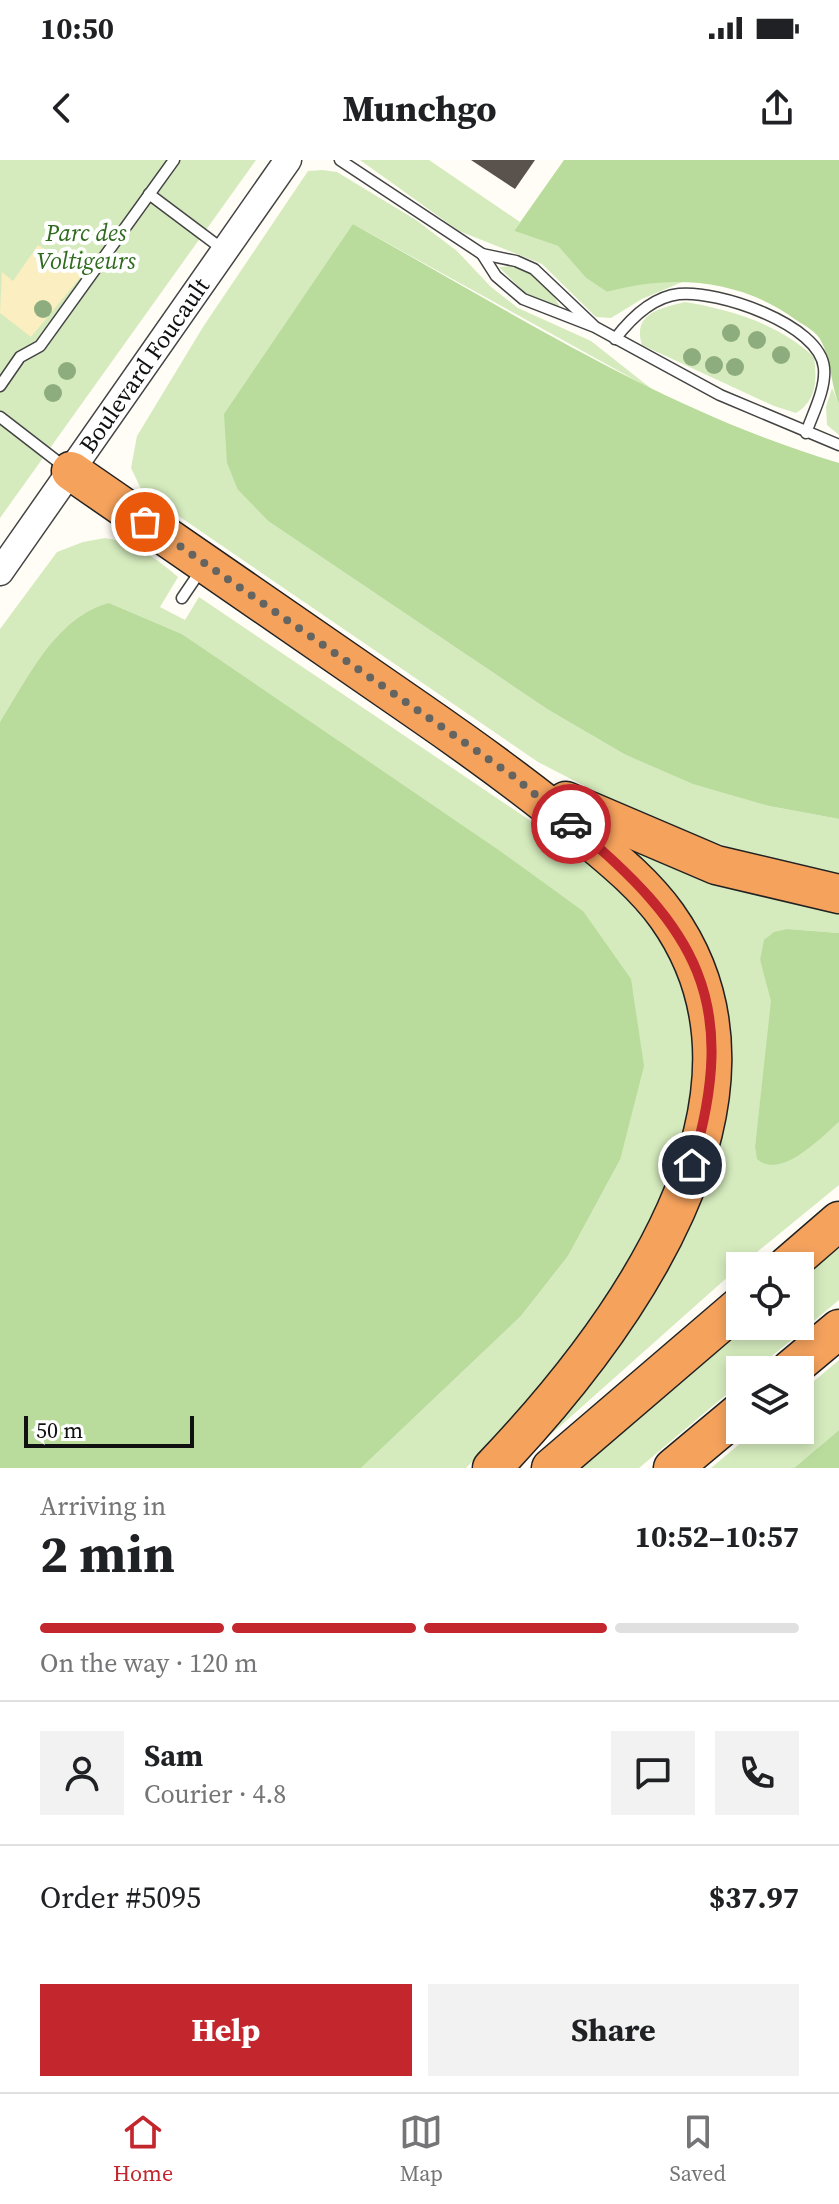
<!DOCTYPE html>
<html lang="en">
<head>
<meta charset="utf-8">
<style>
	:root { --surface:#fff; --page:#f2f2f2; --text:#202124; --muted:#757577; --line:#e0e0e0; --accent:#c4262e }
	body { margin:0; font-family:"Source Serif 4",serif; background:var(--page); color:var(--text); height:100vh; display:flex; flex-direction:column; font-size:30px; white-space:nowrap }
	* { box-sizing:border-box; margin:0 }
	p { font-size:26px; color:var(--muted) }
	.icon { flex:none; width:44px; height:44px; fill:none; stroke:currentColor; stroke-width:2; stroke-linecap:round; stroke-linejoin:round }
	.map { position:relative; height:1308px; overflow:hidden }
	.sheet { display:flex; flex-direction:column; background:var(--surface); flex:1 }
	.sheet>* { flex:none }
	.fabs { position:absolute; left:726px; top:1092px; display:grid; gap:16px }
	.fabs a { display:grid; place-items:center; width:88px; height:88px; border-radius:0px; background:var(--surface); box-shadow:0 4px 12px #0003; font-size:40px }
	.scale { position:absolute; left:24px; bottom:20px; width:170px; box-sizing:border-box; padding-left:8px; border:4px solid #111; border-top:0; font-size:22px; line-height:28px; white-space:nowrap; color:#111; -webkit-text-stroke:6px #fff; paint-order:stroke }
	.pin { position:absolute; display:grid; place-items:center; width:68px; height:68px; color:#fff; margin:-34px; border:4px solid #fff; border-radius:50%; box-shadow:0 2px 8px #0007 }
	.courier { position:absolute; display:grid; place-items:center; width:80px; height:80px; margin:-40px; border:6px solid #c4262e; border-radius:50%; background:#fff; color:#222; box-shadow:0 2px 10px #0007 }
	.head em { font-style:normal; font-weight:700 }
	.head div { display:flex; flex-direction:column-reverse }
	.head { display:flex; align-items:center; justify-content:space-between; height:136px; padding:0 40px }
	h1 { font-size:52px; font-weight:700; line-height:60px }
	.bar { display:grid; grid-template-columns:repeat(4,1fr); gap:12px 8px; align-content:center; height:96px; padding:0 40px }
	.bar i { height:10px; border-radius:6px; background:var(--line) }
	.bar .on { background:var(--accent) }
	.bar p { grid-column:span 4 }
	.line { display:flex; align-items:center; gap:20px; padding:0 40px; border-top:2px solid var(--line) }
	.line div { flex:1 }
	.round { display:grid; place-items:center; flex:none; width:84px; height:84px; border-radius:0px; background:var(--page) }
	.action { display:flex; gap:16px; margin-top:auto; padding:16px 40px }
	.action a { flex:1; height:92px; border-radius:0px; background:var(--accent); color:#fff; font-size:32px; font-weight:700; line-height:92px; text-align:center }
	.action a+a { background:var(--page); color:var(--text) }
	.status { display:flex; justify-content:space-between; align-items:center; height:56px; padding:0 40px; background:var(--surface); direction:ltr }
	.status svg { height:22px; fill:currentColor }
	header { display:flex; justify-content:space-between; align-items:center; height:104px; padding:0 40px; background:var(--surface); font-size:36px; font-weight:700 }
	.dock { display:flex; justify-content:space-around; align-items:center; height:112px; border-top:2px solid var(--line); background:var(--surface); font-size:22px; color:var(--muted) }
	.dock a { display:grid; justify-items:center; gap:4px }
	.dock .on { color:var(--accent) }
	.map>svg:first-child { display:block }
</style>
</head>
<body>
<div class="status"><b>10:50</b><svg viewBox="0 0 49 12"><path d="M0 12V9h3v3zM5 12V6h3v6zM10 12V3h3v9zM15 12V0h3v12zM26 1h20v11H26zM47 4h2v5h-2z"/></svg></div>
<header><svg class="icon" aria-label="back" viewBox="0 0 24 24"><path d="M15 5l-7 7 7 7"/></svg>Munchgo<svg class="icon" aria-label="share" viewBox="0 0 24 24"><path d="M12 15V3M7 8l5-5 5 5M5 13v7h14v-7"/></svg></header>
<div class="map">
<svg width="839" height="1308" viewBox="0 0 839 1308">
	<rect width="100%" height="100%" fill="#fffdf5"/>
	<g fill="#d5ebbd">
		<path d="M0,0H256L0,358Z"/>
		<path d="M360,0H429L520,62L514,71L558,86L586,118L607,132L642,122L687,120L642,139L611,158L596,157L542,104L459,71Z"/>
		<path d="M322,10L337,12L416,60L457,91L491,127L518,148L591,181L653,230L353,64L238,330L268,361L547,549L624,594L769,646L839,659V714L764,700L643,656L538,602L142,331L131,308L137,276L203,167L308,11Z"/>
		<path d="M512,106C534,112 551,126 560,148L525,133L499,107Z"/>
		<path d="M685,142C732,150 779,164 814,197C817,220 817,240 796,253L774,246L642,185C632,153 661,148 685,142Z"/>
		<path d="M832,228L839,244V275L827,265L826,247Z"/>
		<path d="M105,378C135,383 155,397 178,417L160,447L185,460L199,437L559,680C616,724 672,777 692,849C698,872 695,898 693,921C675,1071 568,1204 466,1308H361L521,1156L568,1096L620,1000L583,751L182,474L109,443L0,562V469L57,392L83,382Z"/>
		<path d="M612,680L839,746V773L788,769L760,800L772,841L755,986L804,990L839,962V1025L740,1106L548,1277L543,1273L646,1133L723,842L712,803L696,772Z"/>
		<path d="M839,1088V1140L755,1210H740V1223L639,1308H581L748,1166H800V1121Z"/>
		<path d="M839,1200V1270L794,1308H711L756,1270H800V1233Z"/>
	</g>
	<g fill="#b9dc9c">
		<path d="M564,0H839V244C830,223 832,200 820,179C815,171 804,165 796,160C741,119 671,114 607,132L586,118L558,86L514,71Z"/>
		<path d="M353,64C510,151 666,252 839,303V659L769,646L693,624L624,594L547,549L268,361L238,330L227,303L224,254Z"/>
		<path d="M109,443L182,474L500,691L583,751L631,819L644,906L620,1000L568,1096L521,1156L361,1308H0V562C29,517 55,458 109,443Z"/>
		<path d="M788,769L839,773V962C820,978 781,1020 757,999L755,986L771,841L760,800L764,780L774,772Z"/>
		<path d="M839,1270V1308H794Z"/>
	</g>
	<path fill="#fbeec1" d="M38,85L84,113L31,177L0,153L2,112L13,121Z"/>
	<path fill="#5a524d" d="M471,0H535L515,29Z"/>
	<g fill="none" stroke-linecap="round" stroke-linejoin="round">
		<g stroke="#444" stroke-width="13">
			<g id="service">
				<path d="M340,0L482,94L516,101L534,109L593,165"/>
				<path d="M149,34L225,91"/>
				<path d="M482,94L496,116L523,139L595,167L720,235L839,285"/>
				<path d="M615,179C631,158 652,137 679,134C717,130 820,164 824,208C826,229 813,253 806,273"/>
				<path d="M0,226L20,197L40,186L174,0"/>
				<path d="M0,257L66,308"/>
				<path d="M182,438L201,410"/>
			</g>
		</g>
		<g stroke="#444" stroke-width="29">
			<g id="tertiary">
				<path id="s1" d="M0,412L288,0"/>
			</g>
		</g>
		<g stroke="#222" stroke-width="41">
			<g id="motorway">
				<path d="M71,311C187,391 302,471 417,550C475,590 530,630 583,674C613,699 644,724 667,756C797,939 618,1176 492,1308"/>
				<path d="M566,641L716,705L839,734"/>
				<path d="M787,1106L839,1061"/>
				<path d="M790,1210L839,1169"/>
				<path d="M551,1308L740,1146"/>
				<path d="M673,1308L740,1252"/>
			</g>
		</g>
		<use href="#service" stroke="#fff" stroke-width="10"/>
		<use href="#tertiary" stroke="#fff" stroke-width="26"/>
		<use href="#motorway" stroke="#f5a25d" stroke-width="38"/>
	</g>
	<g fill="#8dad7f">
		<circle cx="43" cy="149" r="9"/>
		<circle cx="731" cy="173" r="9"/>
		<circle cx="757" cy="180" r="9"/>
		<circle cx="781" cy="195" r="9"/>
		<circle cx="692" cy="197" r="9"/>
		<circle cx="714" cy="205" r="9"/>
		<circle cx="735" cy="207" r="9"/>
		<circle cx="67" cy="211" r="9"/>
		<circle cx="53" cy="233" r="9"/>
	</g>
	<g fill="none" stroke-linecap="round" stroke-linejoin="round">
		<path stroke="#646461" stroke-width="8" stroke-dasharray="0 14.4" d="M145,362L513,616L571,664"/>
		<path stroke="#c4262e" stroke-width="10" d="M571,664C697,768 741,841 692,1005"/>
	</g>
	<g text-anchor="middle" stroke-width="8" stroke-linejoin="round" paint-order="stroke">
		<g font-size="24" font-style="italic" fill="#2f6b1f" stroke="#fff">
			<text x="86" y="81">Parc des<tspan x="86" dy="28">Voltigeurs</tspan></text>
		</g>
		<g font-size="24" fill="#111" stroke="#fff">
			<text dy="8" stroke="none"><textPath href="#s1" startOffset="252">Boulevard Foucault</textPath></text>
		</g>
	</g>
</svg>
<div class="fabs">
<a><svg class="icon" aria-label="locate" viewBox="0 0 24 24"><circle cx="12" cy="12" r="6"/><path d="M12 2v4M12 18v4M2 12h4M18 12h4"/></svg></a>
<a><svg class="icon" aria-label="layers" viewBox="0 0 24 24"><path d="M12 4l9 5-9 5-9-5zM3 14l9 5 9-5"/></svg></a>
</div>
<div class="scale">50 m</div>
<div class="pin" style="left:145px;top:362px;background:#ea580c"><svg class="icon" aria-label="bag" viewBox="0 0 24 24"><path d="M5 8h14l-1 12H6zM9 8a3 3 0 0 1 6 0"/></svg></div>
<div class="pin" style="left:692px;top:1005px;background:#1f2937"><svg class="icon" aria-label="home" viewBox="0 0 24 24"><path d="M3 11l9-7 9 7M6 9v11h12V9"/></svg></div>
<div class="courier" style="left:571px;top:664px"><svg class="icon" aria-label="car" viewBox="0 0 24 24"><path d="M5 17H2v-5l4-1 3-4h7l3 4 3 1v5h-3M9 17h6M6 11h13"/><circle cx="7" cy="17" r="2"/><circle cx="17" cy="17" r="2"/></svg></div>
</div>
<section class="sheet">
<div class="head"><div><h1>2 min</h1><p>Arriving in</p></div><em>10:52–10:57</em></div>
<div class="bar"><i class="on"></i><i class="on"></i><i class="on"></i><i></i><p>On the way · 120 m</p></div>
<div class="line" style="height:144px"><a class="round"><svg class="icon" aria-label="person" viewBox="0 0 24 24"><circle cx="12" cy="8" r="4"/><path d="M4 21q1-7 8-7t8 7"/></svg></a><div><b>Sam</b><p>Courier · 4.8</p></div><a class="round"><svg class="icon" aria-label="chat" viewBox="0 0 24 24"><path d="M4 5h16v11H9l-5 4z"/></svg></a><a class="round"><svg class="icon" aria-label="phone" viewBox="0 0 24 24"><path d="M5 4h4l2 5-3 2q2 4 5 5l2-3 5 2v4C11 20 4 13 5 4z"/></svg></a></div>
<div class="line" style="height:104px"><div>Order #5095</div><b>$37.97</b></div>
<div class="action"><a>Help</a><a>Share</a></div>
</section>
<nav class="dock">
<a class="on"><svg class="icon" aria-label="home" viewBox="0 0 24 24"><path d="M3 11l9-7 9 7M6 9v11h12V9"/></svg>Home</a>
<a><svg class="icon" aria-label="map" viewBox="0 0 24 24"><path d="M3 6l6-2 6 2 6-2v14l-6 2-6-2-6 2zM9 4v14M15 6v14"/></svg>Map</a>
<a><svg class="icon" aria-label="saved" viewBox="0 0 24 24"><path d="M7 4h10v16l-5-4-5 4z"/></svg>Saved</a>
</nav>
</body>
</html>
